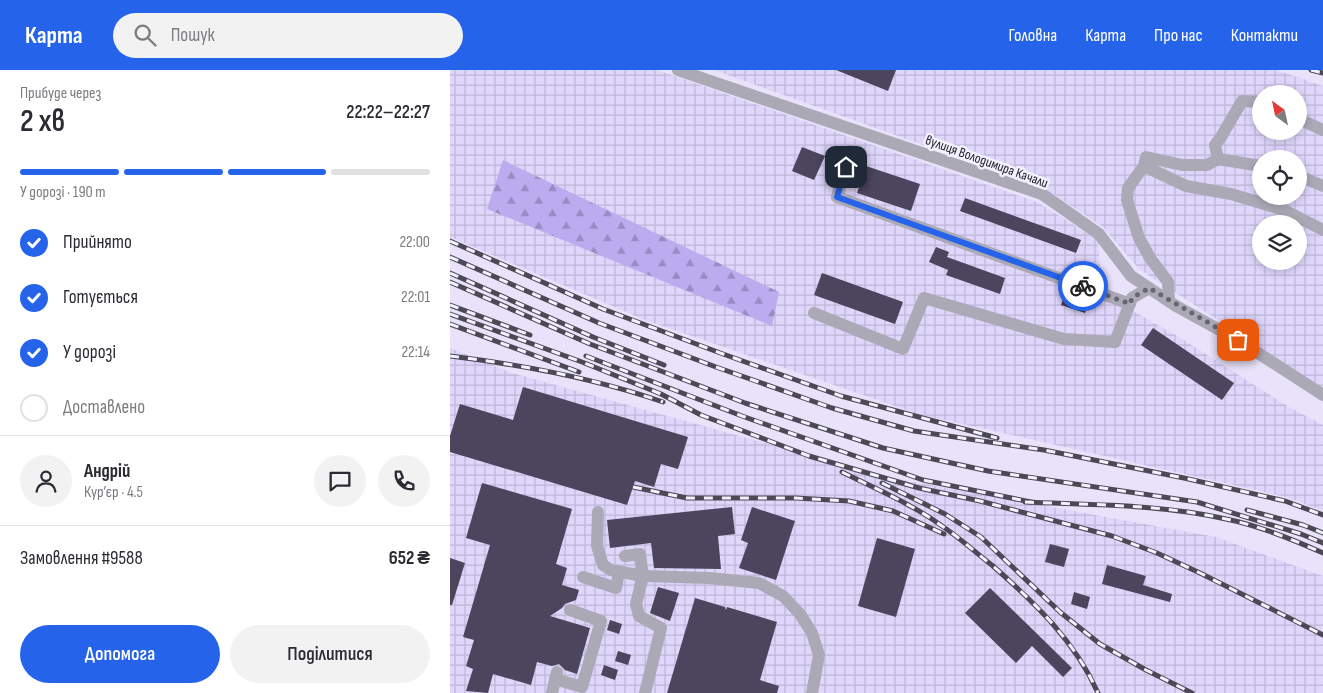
<!DOCTYPE html>
<html lang="uk">
<head>
<meta charset="utf-8">
<style>
	:root { --surface:#fff; --page:#f2f2f3; --text:#2b2b33; --muted:#7c7c81; --line:#e1e1e2; --accent:#2563eb }
	body { margin:0; font-family:"Sofia Sans Condensed",sans-serif; background:var(--page); color:var(--text); height:100vh; display:flex; flex-direction:column; font-size:19px; white-space:nowrap }
	* { box-sizing:border-box; margin:0 }
	p { font-size:16px; color:var(--muted) }
	.icon { flex:none; width:28px; height:28px; fill:none; stroke:currentColor; stroke-width:2; stroke-linecap:round; stroke-linejoin:round }
	.map { position:relative; flex:1; overflow:hidden }
	.sheet { display:flex; flex-direction:column; background:var(--surface); width:450px }
	.sheet>* { flex:none }
	.needle { width:32px; rotate:327deg }
	.fabs { position:absolute; left:802px; top:15px; display:grid; gap:10px }
	.fabs a { display:grid; place-items:center; width:55px; height:55px; border-radius:50%; background:var(--surface); box-shadow:0 2px 8px #0003; font-size:25px }
	.pin { position:absolute; display:grid; place-items:center; width:42px; height:42px; color:#fff; margin:-21px; border-radius:10px; box-shadow:0 2px 8px #0006 }
	.courier { position:absolute; display:grid; place-items:center; width:50px; height:50px; margin:-25px; border:4px solid #2563eb; border-radius:50%; background:#fff; color:#222; box-shadow:0 1px 6px #0007 }
	.summary em { font-style:normal; font-weight:600 }
	.summary div { display:flex; flex-direction:column-reverse }
	.summary { display:flex; align-items:center; justify-content:space-between; height:85px; padding:0 20px }
	h1 { font-size:32px; font-weight:600; line-height:38px }
	.bar { display:grid; grid-template-columns:repeat(4,1fr); gap:8px 5px; align-content:center; height:60px; padding:0 20px }
	.bar i { height:6px; border-radius:4px; background:var(--line) }
	.bar .current { background:var(--accent) }
	.bar p { grid-column:span 4 }
	.line { display:flex; align-items:center; gap:12px; padding:0 20px; border-top:1px solid var(--line) }
	.line div { flex:1 }
	.round { display:grid; place-items:center; flex:none; width:52px; height:52px; border-radius:26px; background:var(--page) }
	ol { padding:0 20px; list-style:none }
	li { display:flex; align-items:center; gap:15px; height:55px }
	li p { margin-inline-start:auto }
	li .icon { padding:5px; border-radius:50%; background:var(--accent); color:#fff; stroke-width:4 }
	li:last-child { color:var(--muted) }
	li i { width:28px; height:28px; border:2px solid var(--line); border-radius:50% }
	.action { display:flex; gap:10px; margin-top:auto; padding:10px 20px }
	.action a { flex:1; height:58px; border-radius:30px; background:var(--accent); color:#fff; font-size:20px; font-weight:600; line-height:58px; text-align:center }
	.action a+a { background:var(--page); color:var(--text) }
	header { display:flex; align-items:center; gap:30px; box-sizing:border-box; height:70px; padding:0 25px; background:var(--accent); color:#fff }
	header strong { font-size:24px }
	nav { display:flex; gap:28px; margin-inline-start:auto; font-size:18px }
	.search { width:350px; height:45px; background:var(--page); display:flex; align-items:center; gap:12px; box-sizing:border-box; padding:0 18px; border-radius:28px; color:var(--muted); font-size:19px }
	main { display:flex; flex:1; min-height:0 }
	.map>svg:first-child { display:block }
</style>
</head>
<body>
<header>
<strong>Карта</strong>
<div class="search"><svg class="icon" aria-label="search" viewBox="0 0 24 24"><circle cx="10" cy="10" r="6"/><path d="M15 15l6 6"/></svg>Пошук</div>
<nav><a>Головна</a><a>Карта</a><a>Про нас</a><a>Контакти</a></nav>
</header>
<main>
<section class="sheet">
<div class="summary"><div><h1>2 хв</h1><p>Прибуде через</p></div><em>22:22–22:27</em></div>
<div class="bar"><i class="current"></i><i class="current"></i><i class="current"></i><i></i><p>У дорозі · 190 m</p></div>
<ol>
<li><svg class="icon" aria-label="check" viewBox="0 0 24 24"><path d="M5 12l5 5 9-10"/></svg>Прийнято<p>22:00</p></li>
<li><svg class="icon" aria-label="check" viewBox="0 0 24 24"><path d="M5 12l5 5 9-10"/></svg>Готується<p>22:01</p></li>
<li><svg class="icon" aria-label="check" viewBox="0 0 24 24"><path d="M5 12l5 5 9-10"/></svg>У дорозі<p>22:14</p></li>
<li><i></i>Доставлено</li>
</ol>
<div class="line" style="height:90px"><a class="round"><svg class="icon" aria-label="person" viewBox="0 0 24 24"><circle cx="12" cy="8" r="4"/><path d="M4 21q1-7 8-7t8 7"/></svg></a><div><b>Андрій</b><p>Кур’єр · 4.5</p></div><a class="round"><svg class="icon" aria-label="chat" viewBox="0 0 24 24"><path d="M4 5h16v11H9l-5 4z"/></svg></a><a class="round"><svg class="icon" aria-label="phone" viewBox="0 0 24 24"><path d="M5 4h4l2 5-3 2q2 4 5 5l2-3 5 2v4C11 20 4 13 5 4z"/></svg></a></div>
<div class="line" style="height:65px"><div>Замовлення #9588</div><b>652 ₴</b></div>
<div class="action"><a>Допомога</a><a>Поділитися</a></div>
</section>
<div class="map">
<svg width="873" height="623" viewBox="0 0 873 623">
	<defs>
		<pattern id="industrial-grid" width="8" height="8" patternUnits="userSpaceOnUse" patternTransform="scale(1.25)"><rect width="8" height="8" fill="#ded6fb"/><path d="M0 4h8M4 0v8" fill="none" stroke="#beb7d7"/></pattern>
		<pattern id="forest-firs" width="22" height="20" patternUnits="userSpaceOnUse" patternTransform="scale(1.25)"><rect width="22" height="20" fill="#bdabf0"/><path d="M5 1l3.5 6h-7zM16 11l3.5 6h-7z" fill="#998bc3"/></pattern>
	</defs>
	<rect width="100%" height="100%" fill="#e8e2fa"/>
	<g fill="url(#industrial-grid)" fill-rule="evenodd">
		<path d="M0,0H207L587,132L648,170L650,201L669,233L729,267L839,337L873,355V441L836,427L468,344L195,250L0,167Z"/>
		<path d="M264,0H827L873,16V318L689,199L653,157L596,119ZM811,24H849V61H811ZM811,89H849V126H811ZM811,154H849V191H811Z"/>
		<path d="M0,278L62,303L442,408L766,467L873,506V623H0Z"/>
	</g>
	<path fill="url(#forest-firs)" d="M53,90L329,222L322,256L37,139Z"/>
	<g fill="#4b455d">
		<path d="M386,0H446L438,21Z"/>
		<path d="M352,77L375,86L364,110L342,101Z"/>
		<path d="M416,96L470,114L461,141L407,123Z"/>
		<path d="M515,128L631,170L626,183L510,141Z"/>
		<path d="M486,177L499,182L497,187L555,208L550,224L496,205L498,200L479,192Z"/>
		<path d="M372,203L453,232L445,254L364,225Z"/>
		<path d="M615,223L630,228L629,231L638,234L635,243L611,235Z"/>
		<path d="M703,258L784,313L772,330L691,275Z"/>
		<path d="M73,317L238,367L228,399L211,394L204,417L185,411L177,435L0,382V366L10,334L63,350Z"/>
		<path d="M32,413L122,439L106,494L117,498L112,515L129,520L126,530L115,534L112,538L100,546L140,558L127,604L115,600L109,594L102,596L87,592L81,615L43,604L38,623L16,621L23,599L16,596L24,570L13,567L40,475L16,468Z"/>
		<path d="M282,437L285,464L268,466L271,499L204,498L201,473L160,478L157,450Z"/>
		<path d="M302,437L345,451L326,510L289,498L298,473L291,470Z"/>
		<path d="M427,468L465,479L446,547L408,536Z"/>
		<path d="M600,474L619,479L614,497L595,492Z"/>
		<path d="M0,488L15,493L2,535H0Z"/>
		<path d="M657,495L696,506L693,515L722,524L720,532L652,514Z"/>
		<path d="M208,517L229,523L220,551L200,543Z"/>
		<path d="M540,518L622,598L613,607L582,576L566,593L515,543Z"/>
		<path d="M624,522L640,527L637,539L621,534Z"/>
		<path d="M245,528L275,537L276,540L277,537L327,552L310,610L329,616L327,623H217Z"/>
		<path d="M160,550L172,554L169,564L157,560Z"/>
		<path d="M168,581L181,585L178,595L165,591Z"/>
		<path d="M154,595L168,600L165,610L151,605Z"/>
	</g>
	<g fill="none" stroke-linecap="round" stroke-linejoin="round">
		<g stroke="#aca9b6" stroke-width="12">
			<path d="M228,0L592,124L649,164L681,206L726,236L788,270L873,325"/>
			<path d="M849,49L873,60"/>
			<path d="M400,81L387,127L680,234"/>
			<path d="M768,89L811,96"/>
			<path d="M694,96L736,116L781,124L834,140L873,160"/>
			<path d="M849,106L873,116"/>
			<path d="M719,231L718,212L700,188L689,168L677,130L678,118L694,96L696,87L732,95H757L768,89L765,75L771,67L792,31L811,32"/>
			<path d="M364,243L453,279L474,228L614,269L665,272L682,228L699,218"/>
			<path d="M148,442L147,476L153,495L161,500L193,506L259,508L309,513L333,526L350,544L362,563L369,585L362,623"/>
			<path d="M175,486L190,484L193,506L186,534L189,546L211,558L195,623"/>
			<path d="M133,507L166,518L169,502"/>
			<path d="M105,609L132,617L151,551L120,540"/>
			<path d="M102,623L107,602"/>
		</g>
		<g stroke="#4c4856" stroke-width="5">
			<g id="rail">
				<path d="M861,0L873,3"/>
				<path d="M0,171L153,239L273,284L391,326L547,368"/>
				<path d="M0,187L149,253L266,297L382,338L464,361L594,380L734,408L835,431L873,445"/>
				<path d="M0,203L143,267L214,295"/>
				<path d="M0,212L140,274L295,333L433,378L538,401L747,432L851,464L873,473"/>
				<path d="M0,235L80,265"/>
				<path d="M0,244L132,292L211,324L251,345L359,386L469,418L530,431L662,466L707,483L750,503L873,565"/>
				<path d="M0,254L129,302"/>
				<path d="M0,286C73,295 144,308 213,332"/>
				<path d="M136,286L292,346L473,410L581,432"/>
				<path d="M392,402C426,419 462,434 492,456C510,468 526,483 543,496C585,533 625,571 648,623"/>
				<path d="M432,413L495,444L531,467L610,542L650,574L696,600L742,623"/>
				<path d="M183,417L237,428H346L399,431L443,441L494,464"/>
				<path d="M575,432C642,435 710,434 776,449C807,455 844,470 873,483"/>
				<path d="M797,440L853,455L873,463"/>
			</g>
		</g>
		<use href="#rail" stroke="#f4f1fe" stroke-width="3" stroke-dasharray="9" stroke-linecap="butt"/>
	</g>
	<g fill="none" stroke-linecap="round" stroke-linejoin="round">
		<path stroke="#696574" stroke-width="5" stroke-dasharray="0 9" d="M633,216L680,234L682,228L699,218L788,270"/>
		<path stroke="#2563eb" stroke-width="6" d="M396,97L387,127L633,216"/>
	</g>
	<g text-anchor="middle" stroke-width="5" stroke-linejoin="round" paint-order="stroke">
		<g font-size="14" fill="#24212c" stroke="#f4f1fe">
			<text transform="translate(537 91) rotate(20)" y="5">вулиця Володимира Качали</text>
		</g>
	</g>
</svg>
<div class="fabs">
<a><svg class="needle" viewBox="-14 -14 28 28"><path d="M0-13l5 13h-10z" fill="#e53935"/><path d="M0 13l5-13h-10z" fill="#7c7c81"/></svg></a>
<a><svg class="icon" aria-label="locate" viewBox="0 0 24 24"><circle cx="12" cy="12" r="6"/><path d="M12 2v4M12 18v4M2 12h4M18 12h4"/></svg></a>
<a><svg class="icon" aria-label="layers" viewBox="0 0 24 24"><path d="M12 4l9 5-9 5-9-5zM3 14l9 5 9-5"/></svg></a>
</div>
<div class="pin" style="left:788px;top:270px;background:#ea580c"><svg class="icon" aria-label="bag" viewBox="0 0 24 24"><path d="M5 8h14l-1 12H6zM9 8a3 3 0 0 1 6 0"/></svg></div>
<div class="pin" style="left:396px;top:97px;background:#1f2937"><svg class="icon" aria-label="home" viewBox="0 0 24 24"><path d="M3 11l9-7 9 7M6 9v11h12V9"/></svg></div>
<div class="courier" style="left:633px;top:216px"><svg class="icon" aria-label="bike" viewBox="0 0 24 24"><circle cx="6" cy="16" r="4"/><circle cx="18" cy="16" r="4"/><path d="M6 16l4-8h5l3 8M10 8l3 8H6M13 5h3"/></svg></div>
</div>
</main>
</body>
</html>
